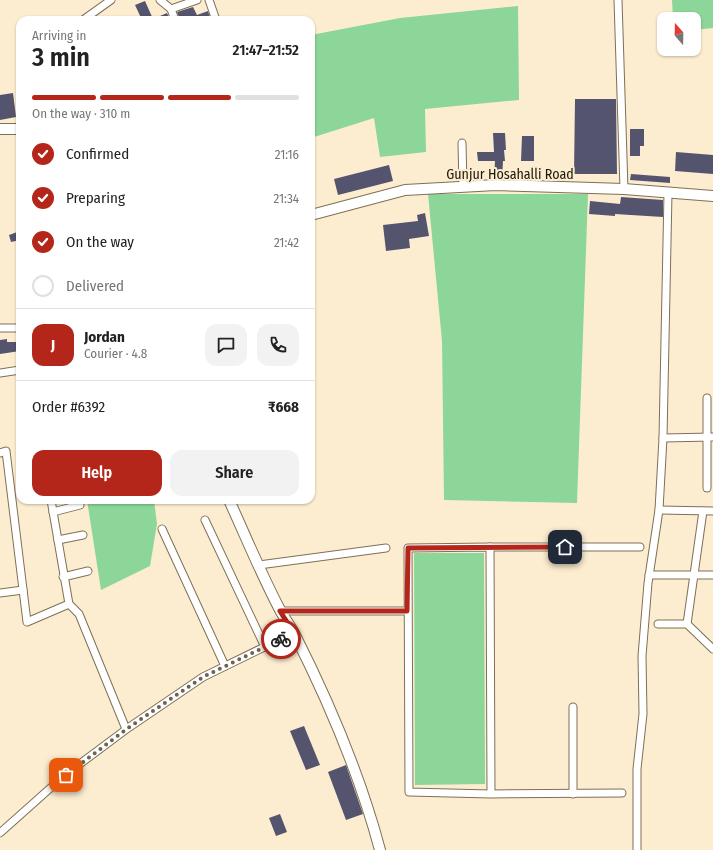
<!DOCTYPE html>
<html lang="en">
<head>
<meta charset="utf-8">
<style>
	:root { --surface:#fff; --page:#f2f2f2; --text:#222; --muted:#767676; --line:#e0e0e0; --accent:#b4251a }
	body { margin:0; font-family:"Fira Sans Condensed",sans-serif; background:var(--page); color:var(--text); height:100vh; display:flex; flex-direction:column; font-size:15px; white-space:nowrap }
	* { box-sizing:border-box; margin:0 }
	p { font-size:13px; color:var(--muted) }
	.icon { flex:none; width:22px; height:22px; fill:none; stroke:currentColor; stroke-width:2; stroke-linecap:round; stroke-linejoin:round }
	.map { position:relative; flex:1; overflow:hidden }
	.sheet { position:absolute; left:16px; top:16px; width:299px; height:488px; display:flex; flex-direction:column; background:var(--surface); border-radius:12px; box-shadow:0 1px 3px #0004 }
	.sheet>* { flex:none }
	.needle { width:26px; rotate:340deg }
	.fabs { position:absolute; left:657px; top:12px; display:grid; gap:8px }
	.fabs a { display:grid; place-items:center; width:44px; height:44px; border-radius:8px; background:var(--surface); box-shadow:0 1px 3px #0004; font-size:20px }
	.pin { position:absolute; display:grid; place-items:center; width:34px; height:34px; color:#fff; margin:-17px; border-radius:8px; box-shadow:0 2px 6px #0006 }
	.courier { position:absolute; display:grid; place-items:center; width:40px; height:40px; margin:-20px; border:3px solid #b4251a; border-radius:50%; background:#fff; color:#222; box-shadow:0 1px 5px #0007 }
	.head em { font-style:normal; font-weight:600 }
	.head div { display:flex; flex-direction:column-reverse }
	.head { display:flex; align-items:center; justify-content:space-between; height:68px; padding:0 16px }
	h1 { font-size:26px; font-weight:600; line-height:30px }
	.bar { display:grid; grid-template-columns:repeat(4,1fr); gap:6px 4px; align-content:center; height:48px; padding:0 16px }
	.bar i { height:5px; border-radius:3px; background:var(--line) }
	.bar .on { background:var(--accent) }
	.bar p { grid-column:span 4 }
	.line { display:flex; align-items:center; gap:10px; padding:0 16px; border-top:1px solid var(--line) }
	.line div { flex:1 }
	.round { display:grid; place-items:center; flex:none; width:42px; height:42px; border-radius:12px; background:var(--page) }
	ol { padding:0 16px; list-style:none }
	li { display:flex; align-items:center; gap:12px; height:44px }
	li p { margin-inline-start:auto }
	li .icon { padding:4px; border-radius:50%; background:var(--accent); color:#fff; stroke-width:4 }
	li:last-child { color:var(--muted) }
	li i { width:22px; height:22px; border:2px solid var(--line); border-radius:50% }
	.button { display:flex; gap:8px; margin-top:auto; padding:8px 16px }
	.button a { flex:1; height:46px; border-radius:12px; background:var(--accent); color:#fff; font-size:16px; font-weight:600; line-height:46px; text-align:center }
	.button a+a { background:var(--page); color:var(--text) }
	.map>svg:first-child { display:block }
</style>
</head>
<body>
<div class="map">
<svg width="713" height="850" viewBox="0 0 713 850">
	<rect width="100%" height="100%" fill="#fdedd0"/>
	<g fill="#8cd69a">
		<path d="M672,0H713V28L694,30V19H673Z"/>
		<path d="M518,6L519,100L425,109L426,152L380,157L374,118L311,138V35L400,18Z"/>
		<path d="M428,194H588L577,503L444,500L442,341Z"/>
		<path d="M87,500H154L157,524L150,566L101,590Z"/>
		<path d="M414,553H484L485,784L415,785Z"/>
	</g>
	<g fill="#55546e">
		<path d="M145,1L153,19L167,13L170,20H142L135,5Z"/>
		<path d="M193,7L197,15L208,11L210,17L202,20H180L177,12Z"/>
		<path d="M13,93L16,117L0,120V95Z"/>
		<path d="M575,99H616L617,174H574Z"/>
		<path d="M630,129H644V146H640V156H630Z"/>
		<path d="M493,133H505L506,150H504L505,161H503L502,178H494L495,161H478L477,152H494Z"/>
		<path d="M522,136H534V161H521Z"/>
		<path d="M676,152L713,155V174L675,171Z"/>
		<path d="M389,165L393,181L338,195L334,179Z"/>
		<path d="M631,174L670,177V183L630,180Z"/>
		<path d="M621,197L663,200V217L615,214V216L589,214L590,201L620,204Z"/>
		<path d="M425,213L429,236L409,239L410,248L386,251L383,225L418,221L417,215Z"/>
		<path d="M20,231V240L11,242L9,235Z"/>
		<path d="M7,339V342H20V351L0,354V340Z"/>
		<path d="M304,726L320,765L306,770L290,731Z"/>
		<path d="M346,765L363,814L346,820L328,772Z"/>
		<path d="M280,814L287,832L276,836L269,818Z"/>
	</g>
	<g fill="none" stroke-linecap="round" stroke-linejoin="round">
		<g stroke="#7e7056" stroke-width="9">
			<g id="street">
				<path d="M160,0L171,9"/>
				<path d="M209,0L216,20"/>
				<path d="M618,0L624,189"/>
				<path d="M83,20L111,0"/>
				<path d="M175,20L171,9L197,0"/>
				<path d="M462,143L463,187"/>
				<path d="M0,328H20"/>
				<path d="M0,373L20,370"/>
				<path d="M707,398V488"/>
				<path d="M663,438L713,437"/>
				<path d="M0,453L6,451L27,622L69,604L51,500"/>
				<path d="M659,510L713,511"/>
				<path d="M53,512L80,505"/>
				<path d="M205,520L265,647"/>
				<path d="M162,529L225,666"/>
				<path d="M58,540L83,535"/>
				<path d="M490,547H640"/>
				<path d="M259,565L386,548"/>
				<path d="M649,575H713"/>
				<path d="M63,577L88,571"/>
				<path d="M0,593L23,590"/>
				<path d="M69,604L79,614L126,729"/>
				<path d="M280,611H407"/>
				<path d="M658,624H687L713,649"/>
				<path d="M687,624L703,511"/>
				<path d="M573,707V794"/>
				<path d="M491,794L490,547L408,548L409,792L491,794L622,793"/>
				<path d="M0,833L65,775L128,728L203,677L293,633"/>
				<path d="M637,850V769L643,714L642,656L648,583L659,510L663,438L668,193"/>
			</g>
		</g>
		<g stroke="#7e7056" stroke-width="12">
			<g id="secondary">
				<path d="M0,129H20"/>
				<path d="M311,215L405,190L496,185L624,189L713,196"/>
				<path d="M229,500C246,537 261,574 280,610C284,618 290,625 294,633C329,702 360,775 380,850"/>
			</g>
		</g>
		<use href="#street" stroke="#fff" stroke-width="7"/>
		<use href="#secondary" stroke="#fff" stroke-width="10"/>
	</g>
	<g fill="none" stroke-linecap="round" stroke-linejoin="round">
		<path stroke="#6c6352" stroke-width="4" stroke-dasharray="0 7.2" d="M66,775L128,728L203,677L281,639"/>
		<path stroke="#b4251a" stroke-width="5" d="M281,639L293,632L280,611H407L408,548L565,547"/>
	</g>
	<g text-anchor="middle" stroke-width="4" stroke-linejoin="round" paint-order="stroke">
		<g font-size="14" fill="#1e190e" stroke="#fdedd0">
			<text x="510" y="179">Gunjur Hosahalli Road</text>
		</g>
	</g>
</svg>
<div class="fabs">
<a><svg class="needle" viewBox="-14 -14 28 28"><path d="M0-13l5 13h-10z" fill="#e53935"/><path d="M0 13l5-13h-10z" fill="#767676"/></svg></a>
</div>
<div class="pin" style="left:66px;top:775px;background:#ea580c"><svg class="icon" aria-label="bag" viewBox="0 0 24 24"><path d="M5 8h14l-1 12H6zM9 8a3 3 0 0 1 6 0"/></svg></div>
<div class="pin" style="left:565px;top:547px;background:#1f2937"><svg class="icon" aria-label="home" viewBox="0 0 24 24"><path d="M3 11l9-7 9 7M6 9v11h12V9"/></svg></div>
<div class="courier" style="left:281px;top:639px"><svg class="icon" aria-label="bike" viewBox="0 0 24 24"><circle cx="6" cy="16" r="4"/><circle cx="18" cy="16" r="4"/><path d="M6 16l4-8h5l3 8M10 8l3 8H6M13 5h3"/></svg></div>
<section class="sheet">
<div class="head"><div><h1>3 min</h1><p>Arriving in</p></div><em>21:47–21:52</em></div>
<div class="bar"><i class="on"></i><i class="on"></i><i class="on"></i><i></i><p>On the way · 310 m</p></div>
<ol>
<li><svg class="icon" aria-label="check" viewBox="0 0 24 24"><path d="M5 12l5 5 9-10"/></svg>Confirmed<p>21:16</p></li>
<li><svg class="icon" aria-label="check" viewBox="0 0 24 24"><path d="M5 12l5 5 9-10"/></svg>Preparing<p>21:34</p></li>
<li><svg class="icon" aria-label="check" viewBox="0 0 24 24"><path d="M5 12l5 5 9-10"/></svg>On the way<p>21:42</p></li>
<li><i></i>Delivered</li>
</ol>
<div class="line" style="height:72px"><b class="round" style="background:var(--accent);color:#fff">J</b><div><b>Jordan</b><p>Courier · 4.8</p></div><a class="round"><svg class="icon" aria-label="chat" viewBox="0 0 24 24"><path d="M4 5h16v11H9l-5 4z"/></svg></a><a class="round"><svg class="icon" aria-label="phone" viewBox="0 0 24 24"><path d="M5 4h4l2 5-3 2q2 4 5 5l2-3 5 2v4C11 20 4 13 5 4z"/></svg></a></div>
<div class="line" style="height:52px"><div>Order #6392</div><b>₹668</b></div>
<div class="button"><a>Help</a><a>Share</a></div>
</section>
</div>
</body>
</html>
